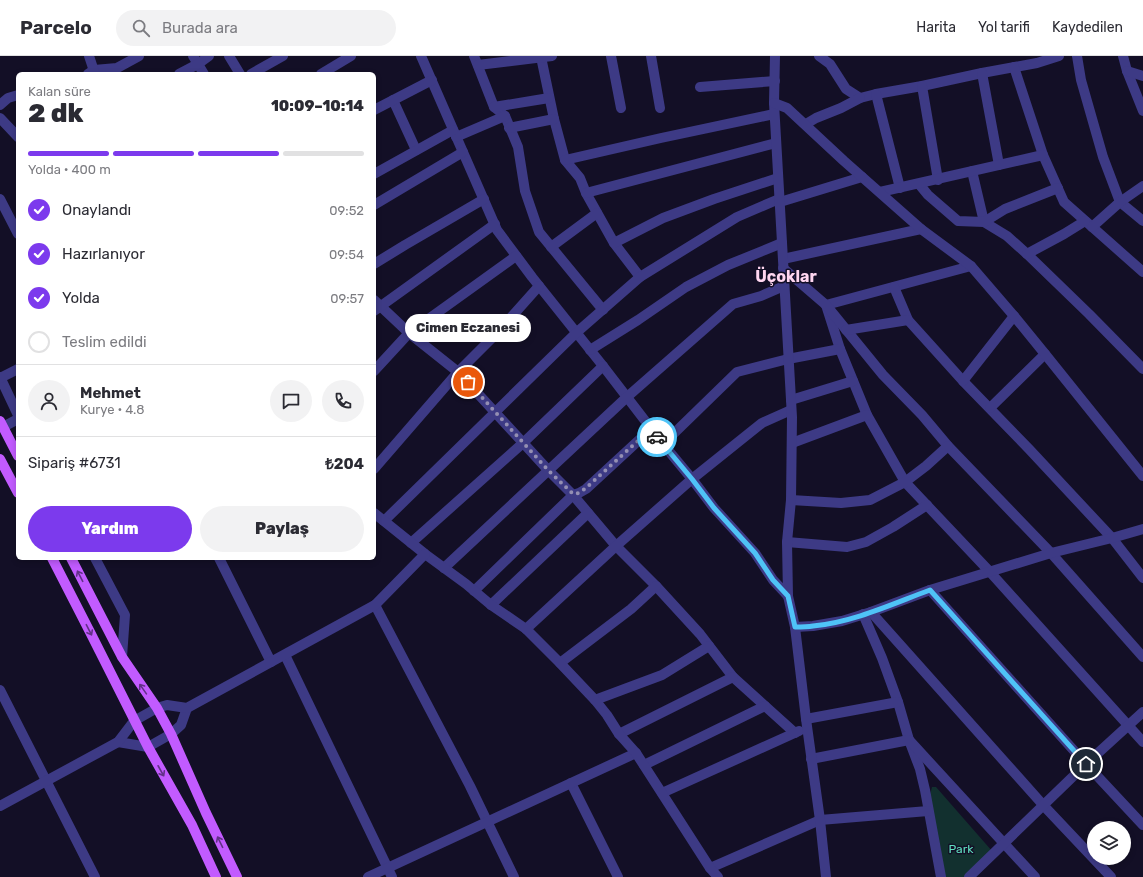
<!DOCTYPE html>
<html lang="tr">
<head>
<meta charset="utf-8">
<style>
	:root { --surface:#fff; --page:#f2f2f3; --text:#2b2b33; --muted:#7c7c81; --line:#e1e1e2; --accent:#7c3aed }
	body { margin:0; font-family:Rubik,sans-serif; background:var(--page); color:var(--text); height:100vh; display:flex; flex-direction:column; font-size:15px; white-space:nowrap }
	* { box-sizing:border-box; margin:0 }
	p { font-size:13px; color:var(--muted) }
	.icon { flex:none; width:22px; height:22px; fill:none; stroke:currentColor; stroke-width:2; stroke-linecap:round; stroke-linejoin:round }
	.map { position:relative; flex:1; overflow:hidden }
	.panel { position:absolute; left:16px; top:16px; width:360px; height:488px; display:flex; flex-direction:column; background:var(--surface); border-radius:6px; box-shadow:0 2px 6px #0003 }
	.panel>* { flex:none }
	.fabs { position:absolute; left:1087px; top:765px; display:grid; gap:8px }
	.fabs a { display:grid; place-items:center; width:44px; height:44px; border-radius:50%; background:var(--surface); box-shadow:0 2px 6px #0003; font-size:20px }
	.pin { position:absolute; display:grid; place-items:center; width:34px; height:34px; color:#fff; margin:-17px; border:2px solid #fff; border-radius:50%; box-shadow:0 1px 4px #0007 }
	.courier { position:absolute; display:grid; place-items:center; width:40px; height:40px; margin:-20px; border:3px solid #4fc3f7; border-radius:50%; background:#fff; color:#222; box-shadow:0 1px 5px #0007 }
	.bubble { position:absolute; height:28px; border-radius:14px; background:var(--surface); box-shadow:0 2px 6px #0003; font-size:13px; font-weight:800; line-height:28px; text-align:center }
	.headline em { font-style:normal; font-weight:800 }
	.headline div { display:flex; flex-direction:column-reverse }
	.headline { display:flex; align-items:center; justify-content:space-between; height:68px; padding:0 12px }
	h1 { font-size:26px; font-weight:800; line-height:30px }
	.bar { display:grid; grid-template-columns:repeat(4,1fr); gap:6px 4px; align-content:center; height:48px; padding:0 12px }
	.bar i { height:5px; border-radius:3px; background:var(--line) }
	.bar .on { background:var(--accent) }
	.bar p { grid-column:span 4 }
	.line { display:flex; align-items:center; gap:10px; padding:0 12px; border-top:1px solid var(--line) }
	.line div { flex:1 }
	.round { display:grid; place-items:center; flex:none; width:42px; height:42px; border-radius:21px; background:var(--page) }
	ol { padding:0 12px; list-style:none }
	li { display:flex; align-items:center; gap:12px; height:44px }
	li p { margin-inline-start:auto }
	li .icon { padding:4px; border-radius:50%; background:var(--accent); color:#fff; stroke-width:4 }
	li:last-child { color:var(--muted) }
	li i { width:22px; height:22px; border:2px solid var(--line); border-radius:50% }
	.primary-button { display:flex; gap:8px; margin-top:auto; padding:8px 12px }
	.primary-button a { flex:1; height:46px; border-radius:24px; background:var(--accent); color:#fff; font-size:16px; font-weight:800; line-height:46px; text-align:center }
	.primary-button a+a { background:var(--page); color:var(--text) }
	header { display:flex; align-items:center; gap:24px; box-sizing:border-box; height:56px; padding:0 20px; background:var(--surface); border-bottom:1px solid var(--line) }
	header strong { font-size:19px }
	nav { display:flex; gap:22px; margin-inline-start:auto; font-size:14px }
	.search { width:280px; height:36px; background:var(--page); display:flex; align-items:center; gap:10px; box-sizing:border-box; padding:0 14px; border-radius:22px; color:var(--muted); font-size:15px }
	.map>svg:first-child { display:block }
</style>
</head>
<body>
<header>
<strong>Parcelo</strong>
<div class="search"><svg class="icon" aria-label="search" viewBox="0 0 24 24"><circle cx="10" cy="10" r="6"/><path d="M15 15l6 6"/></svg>Burada ara</div>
<nav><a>Harita</a><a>Yol tarifi</a><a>Kaydedilen</a></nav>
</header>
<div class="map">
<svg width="1143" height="821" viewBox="0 0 1143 821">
	<rect width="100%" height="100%" fill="#130f26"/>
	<path fill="#12302f" d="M932,731H936L992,795L964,821H944L930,739Z"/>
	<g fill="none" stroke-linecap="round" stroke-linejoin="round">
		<g stroke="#3d3a85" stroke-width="10">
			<path d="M193,0L204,18"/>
			<path d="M229,0L240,18"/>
			<path d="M421,0L497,174L532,221L603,310L663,388L692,423L714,452L755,497L773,524L788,540"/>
			<path d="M474,0L494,51L505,60L518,91L525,135L539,176L603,254"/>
			<path d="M611,0L621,52"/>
			<path d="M651,0L660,52"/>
			<path d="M819,0L830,8L846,33L860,42L876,38L922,30L982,17L1037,7L1059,0"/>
			<path d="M1077,0L1081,24L1103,101L1120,146L1143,165"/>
			<path d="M1123,0L1127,15L1143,55"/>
			<path d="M541,1L554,63L565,104L580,122L586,137L614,187L640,221"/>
			<path d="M478,9L552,0"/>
			<path d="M1014,11L1043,99L1064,146L1143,216"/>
			<path d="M1127,15L1143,20"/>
			<path d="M982,17L999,109"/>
			<path d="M88,18L94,14L117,12L139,0"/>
			<path d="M179,18L198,8L209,0"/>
			<path d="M251,18L283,0"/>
			<path d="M321,18L351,0"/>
			<path d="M922,30L938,124"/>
			<path d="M700,31L775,25"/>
			<path d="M876,38L900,132"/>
			<path d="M393,44L416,94"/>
			<path d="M0,49L8,42L18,39"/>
			<path d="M494,51L549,42"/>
			<path d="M374,54L432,24"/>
			<path d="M0,62L18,81"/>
			<path d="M806,68L816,62L841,52L860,42"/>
			<path d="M509,72L554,63"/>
			<path d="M456,81L505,60"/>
			<path d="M565,104L661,82L774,58"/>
			<path d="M972,115L984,166L1007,180L1027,198L1089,258L1143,313"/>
			<path d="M374,118L453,74"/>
			<path d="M919,128L928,139L958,165L984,166L1005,153L1058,132"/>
			<path d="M880,136L1043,99"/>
			<path d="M586,137L776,87"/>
			<path d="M0,143L18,178"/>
			<path d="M780,146L862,121"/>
			<path d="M374,149L463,96"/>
			<path d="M1092,171L1120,146L1143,130"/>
			<path d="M614,187L663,162L714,143L778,122"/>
			<path d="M551,191L597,157"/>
			<path d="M1027,198L1064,178L1085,165"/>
			<path d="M783,203L921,173"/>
			<path d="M374,208L405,189L484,143"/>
			<path d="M971,210L826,249L840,293L867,359L905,426L990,516L1143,686"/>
			<path d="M783,212L826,249L883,319L922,359L948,390L1051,497L1143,601"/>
			<path d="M894,231L908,264L963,325L1029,393L1112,482L1143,522"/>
			<path d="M374,244L409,277L458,316L548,414L573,439L616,490L656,530L700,578L733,621L795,677"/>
			<path d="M374,255L495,168"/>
			<path d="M846,274L908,264"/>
			<path d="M590,294L638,264L686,231L728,209L782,187"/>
			<path d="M374,315L409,277L516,200"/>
			<path d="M0,321L18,359"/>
			<path d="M0,322L18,313"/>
			<path d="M963,325L1014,260"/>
			<path d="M791,344L853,325"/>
			<path d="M990,352L1045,298"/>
			<path d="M3,371L18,363"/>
			<path d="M792,387L867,359"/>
			<path d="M663,388L737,316L788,303L840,293"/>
			<path d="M374,413L458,316L498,276L539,230"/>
			<path d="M791,444L841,447L870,444L905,426L926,410L948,390"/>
			<path d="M384,465L576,277L640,221L737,161L779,143"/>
			<path d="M787,486L847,491L866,486L893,471L927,449"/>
			<path d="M411,487L523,387L603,310"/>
			<path d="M95,502L125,559L122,601"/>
			<path d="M219,502L271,606"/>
			<path d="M444,512L627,341L733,248L761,240L784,230"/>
			<path d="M930,534L1086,708L1143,769"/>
			<path d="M474,535L573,439L579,437L586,433L651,373"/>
			<path d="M375,549L470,730L514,821"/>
			<path d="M491,549L588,457"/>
			<path d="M871,556L1044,750L1111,821"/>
			<path d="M863,558L882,602L898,646L909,684L920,713L925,734L941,821"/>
			<path d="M795,571L813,570L842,565L871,556L930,534L1051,497L1112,482L1143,473"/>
			<path d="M526,573L616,490L692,423L762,367L791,354"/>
			<path d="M285,599L392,821"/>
			<path d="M560,607L631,553L656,530"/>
			<path d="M0,634L95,821"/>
			<path d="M595,644L662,619L709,590"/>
			<path d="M806,663L898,646"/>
			<path d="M619,678L733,621"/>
			<path d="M811,703L909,684L1035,821"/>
			<path d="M644,709L765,650"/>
			<path d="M571,727L618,821"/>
			<path d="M662,737L799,675"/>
			<path d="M710,812L820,764L928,755"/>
			<path d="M368,821L636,697"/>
			<path d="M969,821L1086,708L1143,656"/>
		</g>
		<g stroke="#3d3a85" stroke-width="10">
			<path d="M89,0L95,18"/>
			<path d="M775,0L774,47L792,361L791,444L787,486L788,540L795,571L806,663L820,764L826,821"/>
			<path d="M774,47L787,52L844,105L921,173L971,210L1014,260L1045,298L1143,420"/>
			<path d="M374,457L425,498L466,528L491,549L526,573L560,607L595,644L607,659L619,678L636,697L710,812L718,821"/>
			<path d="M118,686L148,691L171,678L181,669L187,652"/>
			<path d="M0,750L118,686L134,665L157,652L167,649L187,652L375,549L425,498"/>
		</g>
		<g stroke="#c25bff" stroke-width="10">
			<path d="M0,365L18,400"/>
			<path d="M0,403L18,437"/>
			<path d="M52,502L91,578L148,691L192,769L216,821"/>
			<path d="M71,502L122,601L157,652L171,678L206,757L237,821"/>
		</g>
	</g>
	<defs><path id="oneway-shaft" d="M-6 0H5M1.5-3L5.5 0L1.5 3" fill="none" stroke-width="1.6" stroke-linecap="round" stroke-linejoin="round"/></defs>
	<g stroke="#623188">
		<use href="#oneway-shaft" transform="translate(80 520) rotate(-117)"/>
		<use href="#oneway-shaft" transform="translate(89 574) rotate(63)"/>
		<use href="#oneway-shaft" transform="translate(143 633) rotate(-125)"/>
		<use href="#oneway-shaft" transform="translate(161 715) rotate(61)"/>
		<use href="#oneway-shaft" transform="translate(220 786) rotate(-116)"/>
	</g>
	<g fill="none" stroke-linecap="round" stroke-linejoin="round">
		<path stroke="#948fb3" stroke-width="4" stroke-dasharray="0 7.2" d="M468,326L548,414L573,438L579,437L586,432L651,373L657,381"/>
		<path stroke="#4fc3f7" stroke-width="5" d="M657,381L692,423L714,452L755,497L773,524L788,540L795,571C801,571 807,571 813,570C854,566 892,548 930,534L1086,708"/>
	</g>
	<g text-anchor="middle" stroke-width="3" stroke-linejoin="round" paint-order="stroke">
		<g font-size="12" fill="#5fe0c0" stroke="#130f26">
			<text x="961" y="797">Park</text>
		</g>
		<g font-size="16" font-weight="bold" fill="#ffd6f0" stroke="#130f26">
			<text x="786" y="226">Üçoklar</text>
		</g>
	</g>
</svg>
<div class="fabs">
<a><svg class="icon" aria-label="layers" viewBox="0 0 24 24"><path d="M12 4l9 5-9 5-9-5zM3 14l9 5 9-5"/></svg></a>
</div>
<div class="pin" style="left:468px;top:326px;background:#ea580c"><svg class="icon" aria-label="bag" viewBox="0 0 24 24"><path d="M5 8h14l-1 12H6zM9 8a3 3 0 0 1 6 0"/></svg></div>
<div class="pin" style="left:1086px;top:708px;background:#1f2937"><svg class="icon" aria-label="home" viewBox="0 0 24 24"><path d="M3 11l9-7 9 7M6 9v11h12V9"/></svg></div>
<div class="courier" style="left:657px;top:381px"><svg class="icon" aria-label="car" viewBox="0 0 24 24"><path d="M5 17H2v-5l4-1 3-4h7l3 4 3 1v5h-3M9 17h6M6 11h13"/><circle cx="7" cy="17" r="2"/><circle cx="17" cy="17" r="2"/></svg></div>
<div class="bubble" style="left:405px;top:258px;width:126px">Cimen Eczanesi</div>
<section class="panel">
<div class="headline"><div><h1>2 dk</h1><p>Kalan süre</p></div><em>10:09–10:14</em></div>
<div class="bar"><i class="on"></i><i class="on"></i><i class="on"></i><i></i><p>Yolda · 400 m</p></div>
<ol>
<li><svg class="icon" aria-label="check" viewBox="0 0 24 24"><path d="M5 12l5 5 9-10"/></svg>Onaylandı<p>09:52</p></li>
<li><svg class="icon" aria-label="check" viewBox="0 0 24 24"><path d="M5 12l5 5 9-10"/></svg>Hazırlanıyor<p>09:54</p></li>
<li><svg class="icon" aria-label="check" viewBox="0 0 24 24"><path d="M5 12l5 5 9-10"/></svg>Yolda<p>09:57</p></li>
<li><i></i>Teslim edildi</li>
</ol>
<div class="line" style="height:72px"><a class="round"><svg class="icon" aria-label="person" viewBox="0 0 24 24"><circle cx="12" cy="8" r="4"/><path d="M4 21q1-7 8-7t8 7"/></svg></a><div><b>Mehmet</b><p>Kurye · 4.8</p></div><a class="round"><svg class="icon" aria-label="chat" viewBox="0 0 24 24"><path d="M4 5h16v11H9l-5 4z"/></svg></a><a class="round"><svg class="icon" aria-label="phone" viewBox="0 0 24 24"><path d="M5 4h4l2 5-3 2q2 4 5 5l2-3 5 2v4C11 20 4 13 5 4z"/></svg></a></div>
<div class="line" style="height:52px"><div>Sipariş #6731</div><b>₺204</b></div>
<div class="primary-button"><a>Yardım</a><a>Paylaş</a></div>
</section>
</div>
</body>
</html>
